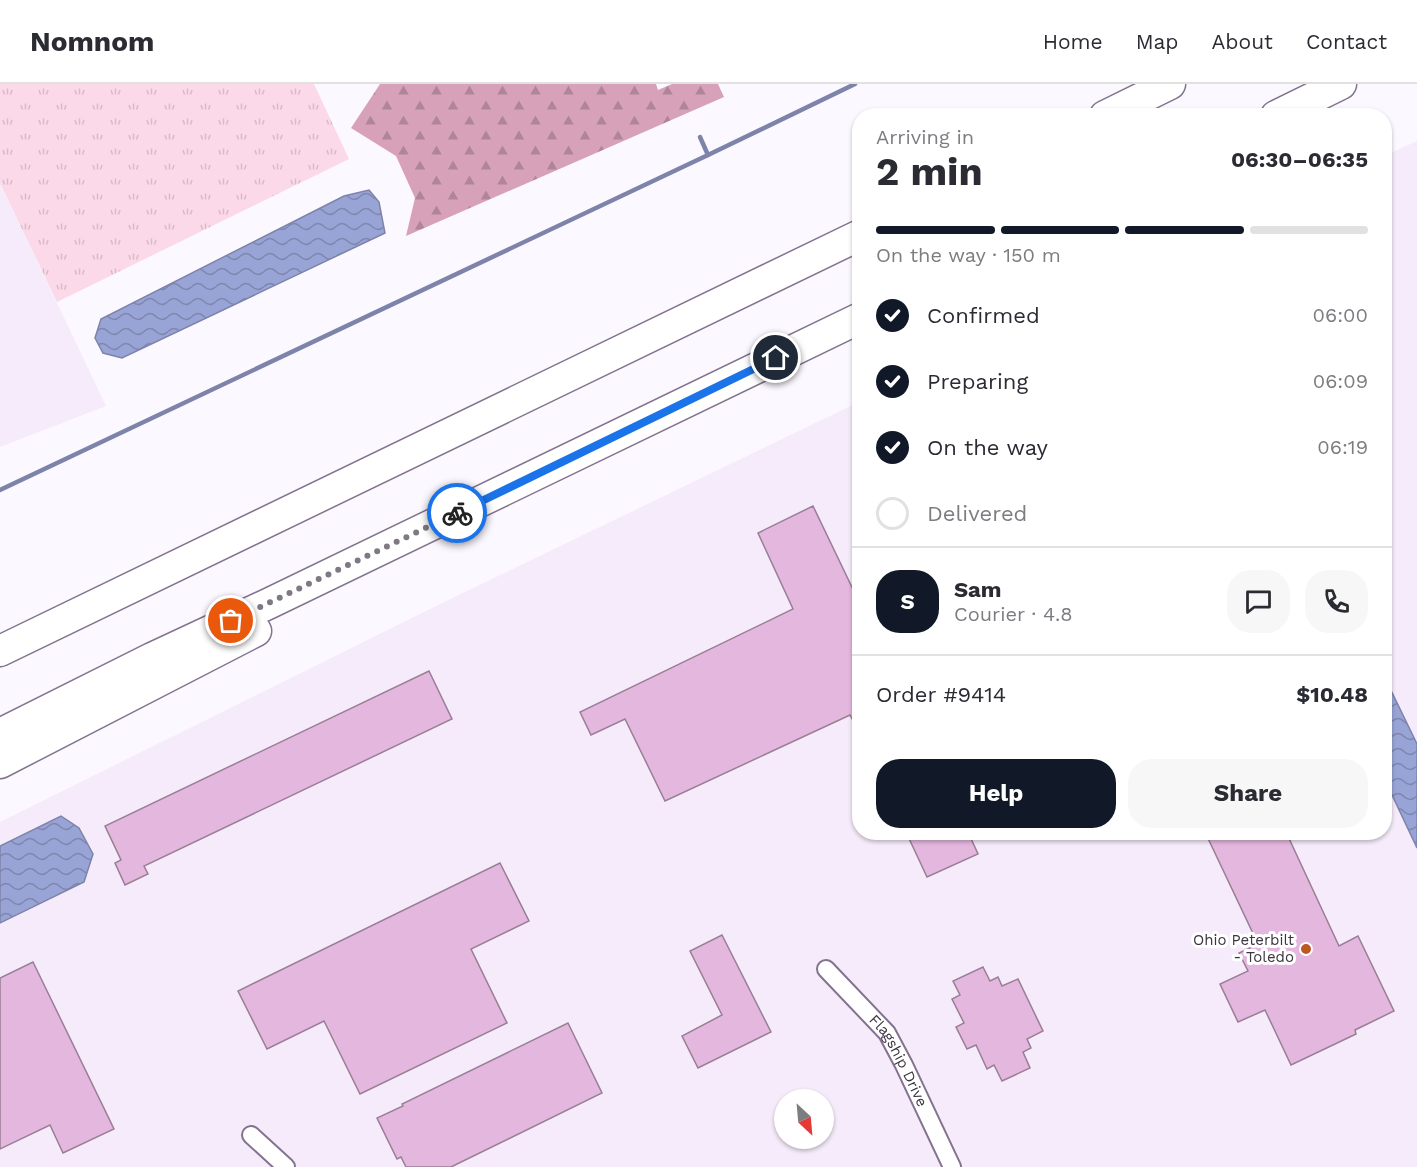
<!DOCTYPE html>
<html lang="en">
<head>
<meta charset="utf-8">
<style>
	:root { --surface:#fff; --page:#f7f7f7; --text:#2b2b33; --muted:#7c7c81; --line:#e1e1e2; --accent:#111827 }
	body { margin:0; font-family:"Work Sans",sans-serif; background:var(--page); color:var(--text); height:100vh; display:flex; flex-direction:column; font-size:22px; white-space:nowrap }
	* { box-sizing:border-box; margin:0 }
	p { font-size:20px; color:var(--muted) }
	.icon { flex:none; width:33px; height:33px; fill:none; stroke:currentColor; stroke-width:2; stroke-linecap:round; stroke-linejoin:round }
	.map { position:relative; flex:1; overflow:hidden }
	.side { position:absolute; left:852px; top:24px; width:540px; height:732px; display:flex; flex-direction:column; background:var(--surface); border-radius:24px; box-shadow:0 2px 4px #0004 }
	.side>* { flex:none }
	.needle { width:39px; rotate:154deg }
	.buttons { position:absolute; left:774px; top:1005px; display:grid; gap:12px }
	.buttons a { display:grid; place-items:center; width:60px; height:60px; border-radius:50%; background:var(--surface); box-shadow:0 2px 4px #0004; font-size:30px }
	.pin { position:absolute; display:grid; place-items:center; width:51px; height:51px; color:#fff; margin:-26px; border:3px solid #fff; border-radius:50%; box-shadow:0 2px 6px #0007 }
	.courier { position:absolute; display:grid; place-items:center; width:60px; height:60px; margin:-30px; border:4px solid #1a73e8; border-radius:50%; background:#fff; color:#222; box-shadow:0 2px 8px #0007 }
	.head em { font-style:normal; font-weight:700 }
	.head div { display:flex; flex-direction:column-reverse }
	.head { display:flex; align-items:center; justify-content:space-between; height:102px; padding:0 24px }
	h1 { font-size:39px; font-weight:700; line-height:45px }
	.bar { display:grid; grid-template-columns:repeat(4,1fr); gap:9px 6px; align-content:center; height:72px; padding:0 24px }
	.bar i { height:8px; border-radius:4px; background:var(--line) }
	.bar .selected { background:var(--accent) }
	.bar p { grid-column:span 4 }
	.line { display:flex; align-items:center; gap:15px; padding:0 24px; border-top:2px solid var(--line) }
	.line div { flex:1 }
	.round { display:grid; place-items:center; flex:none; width:63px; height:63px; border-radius:24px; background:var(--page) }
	ol { padding:0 24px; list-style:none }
	li { display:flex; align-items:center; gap:18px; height:66px }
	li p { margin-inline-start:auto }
	li .icon { padding:6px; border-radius:50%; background:var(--accent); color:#fff; stroke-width:4 }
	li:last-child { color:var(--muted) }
	li i { width:33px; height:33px; border:3px solid var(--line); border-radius:50% }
	.primary-button { display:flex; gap:12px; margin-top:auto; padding:12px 24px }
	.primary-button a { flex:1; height:69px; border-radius:24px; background:var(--accent); color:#fff; font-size:24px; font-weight:700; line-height:69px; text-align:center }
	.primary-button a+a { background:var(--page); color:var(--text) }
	header { display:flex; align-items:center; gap:36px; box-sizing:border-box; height:84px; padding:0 30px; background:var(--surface); border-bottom:2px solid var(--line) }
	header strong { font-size:28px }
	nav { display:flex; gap:33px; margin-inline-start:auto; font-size:21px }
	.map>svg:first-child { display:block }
</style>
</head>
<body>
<header>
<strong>Nomnom</strong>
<nav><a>Home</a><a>Map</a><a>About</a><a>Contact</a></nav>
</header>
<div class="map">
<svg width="1417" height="1083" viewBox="0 0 1417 1083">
	<defs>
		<pattern id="grass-tufts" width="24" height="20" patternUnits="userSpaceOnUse" patternTransform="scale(1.5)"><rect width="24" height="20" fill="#fcd9e8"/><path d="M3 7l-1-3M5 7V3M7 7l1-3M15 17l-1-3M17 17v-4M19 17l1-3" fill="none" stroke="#d9bbc8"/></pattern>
		<pattern id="forest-firs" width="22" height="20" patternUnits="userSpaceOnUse" patternTransform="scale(1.5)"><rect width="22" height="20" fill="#d8a1ba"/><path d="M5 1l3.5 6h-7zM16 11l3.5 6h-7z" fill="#b08499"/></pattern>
		<pattern id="water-waves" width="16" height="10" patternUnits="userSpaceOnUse" patternTransform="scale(1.5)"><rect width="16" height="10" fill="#99a4d6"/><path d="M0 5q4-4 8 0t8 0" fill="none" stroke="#7e86af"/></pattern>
	</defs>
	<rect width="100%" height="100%" fill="#fcf8ff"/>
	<g fill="#f5ebfb" fill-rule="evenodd">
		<path d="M1417,57V1083H0V738L434,523L859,318L860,748H1384V72ZM784,1016H824V1054H784Z"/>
		<path d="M0,99L106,322L0,363Z"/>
	</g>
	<path fill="url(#grass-tufts)" d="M0,0H314L349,75L57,218L0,99Z"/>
	<path fill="url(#forest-firs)" d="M380,0H656L658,6L672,0H718L724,13L406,152L415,114L396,72L351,44Z"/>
	<g fill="url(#water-waves)" stroke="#7d83a9" stroke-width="1.5">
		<path d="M369,106L379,118L385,149L122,274L103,269L95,254L101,235L344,112Z"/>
		<path d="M1384,592L1417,660V764L1385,696Z"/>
		<path d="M61,732L79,744L93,770L84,798L0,839V762Z"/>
	</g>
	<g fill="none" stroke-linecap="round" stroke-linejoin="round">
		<g stroke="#7d83a9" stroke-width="4.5">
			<path d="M700,53L708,71"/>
			<path d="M0,406L708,71L855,0"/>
		</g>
	</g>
	<g fill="#e4b7de" stroke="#997e95" stroke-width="1.5">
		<path d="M813,422L860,520V650L850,631L665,717L625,635L591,651L580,628L793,525L758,449Z"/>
		<path d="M429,587L452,635L144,782L148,790L125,801L115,779L121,776L105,742Z"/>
		<path d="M906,748H968L978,770L927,793Z"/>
		<path d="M1205,748H1286L1339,862L1358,852L1394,927L1355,946L1356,950L1291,981L1265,926L1238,938L1220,900L1248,887L1239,869L1258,860Z"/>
		<path d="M500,779L529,837L471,865L507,939L360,1010L324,937L267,965L238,907Z"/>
		<path d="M722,851L771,948L698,984L682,952L722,931L690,867Z"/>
		<path d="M33,878L114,1045L63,1069L50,1041L0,1065V894Z"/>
		<path d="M983,883L990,897L998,893L1002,902L1018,895L1043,947L1027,955L1031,964L1023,968L1030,984L1002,997L994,981L987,985L976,961L967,965L956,943L964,939L952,915L960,911L953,897Z"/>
		<path d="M568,939L602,1009L451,1083H406L401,1073L397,1075L377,1034L403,1022L402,1020Z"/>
	</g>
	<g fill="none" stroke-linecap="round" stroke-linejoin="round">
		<g stroke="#84738f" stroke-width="20">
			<g id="minor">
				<path id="s1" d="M826,885L887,949L904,981L952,1083"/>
				<path d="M251,1051L286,1083"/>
			</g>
		</g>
		<g stroke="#84738f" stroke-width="33">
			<g id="motorway">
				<path d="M1105,32L1170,0"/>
				<path d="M1276,32L1341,0"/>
				<path d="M0,567L860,151"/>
				<path d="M0,650L152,574L270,519L860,234"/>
				<path d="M0,679L256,547"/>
			</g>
		</g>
		<use href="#minor" stroke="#fff" stroke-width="16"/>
		<use href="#motorway" stroke="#fff" stroke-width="30"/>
	</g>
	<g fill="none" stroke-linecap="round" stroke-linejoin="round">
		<path stroke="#7f7984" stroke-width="6" stroke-dasharray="0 10.8" d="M231,537L457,429"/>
		<path stroke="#1a73e8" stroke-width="8" d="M457,429L776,274"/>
	</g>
	<circle fill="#bc5822" stroke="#fff" stroke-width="2" cx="1306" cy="865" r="6"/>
	<g text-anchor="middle" stroke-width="6" stroke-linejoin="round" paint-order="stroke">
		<g font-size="15" fill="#3c3541" stroke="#fff" text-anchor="end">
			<text x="1294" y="861">Ohio Peterbilt<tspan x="1294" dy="17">- Toledo</tspan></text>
		</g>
		<g font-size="15" fill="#3c3541" stroke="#fff">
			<text dy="5" stroke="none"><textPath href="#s1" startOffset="118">Flagship Drive</textPath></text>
		</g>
	</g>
</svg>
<div class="buttons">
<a><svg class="needle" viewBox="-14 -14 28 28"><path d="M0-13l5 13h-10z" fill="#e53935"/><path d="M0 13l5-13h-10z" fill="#7c7c81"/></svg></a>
</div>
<div class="pin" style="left:231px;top:537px;background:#ea580c"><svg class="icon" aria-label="bag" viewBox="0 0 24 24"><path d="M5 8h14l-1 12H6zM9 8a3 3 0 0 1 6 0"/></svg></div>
<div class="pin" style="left:776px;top:274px;background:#1f2937"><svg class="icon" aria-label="home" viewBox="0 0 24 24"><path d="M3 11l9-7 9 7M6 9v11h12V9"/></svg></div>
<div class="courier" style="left:457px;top:429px"><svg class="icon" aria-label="bike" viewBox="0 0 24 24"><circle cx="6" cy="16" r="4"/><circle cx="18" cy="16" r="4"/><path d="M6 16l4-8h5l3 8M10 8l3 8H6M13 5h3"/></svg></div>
<section class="side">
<div class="head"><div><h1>2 min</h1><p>Arriving in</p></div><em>06:30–06:35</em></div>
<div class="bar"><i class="selected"></i><i class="selected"></i><i class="selected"></i><i></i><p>On the way · 150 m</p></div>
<ol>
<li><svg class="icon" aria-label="check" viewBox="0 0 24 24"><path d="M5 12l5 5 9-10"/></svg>Confirmed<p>06:00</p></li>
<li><svg class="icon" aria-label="check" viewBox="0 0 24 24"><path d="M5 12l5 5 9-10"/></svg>Preparing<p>06:09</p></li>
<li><svg class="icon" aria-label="check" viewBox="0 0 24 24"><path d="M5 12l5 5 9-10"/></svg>On the way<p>06:19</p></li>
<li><i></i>Delivered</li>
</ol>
<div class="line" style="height:108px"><b class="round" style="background:var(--accent);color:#fff">S</b><div><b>Sam</b><p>Courier · 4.8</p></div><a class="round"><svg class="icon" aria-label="chat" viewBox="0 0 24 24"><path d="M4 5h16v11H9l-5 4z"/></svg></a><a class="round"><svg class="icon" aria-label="phone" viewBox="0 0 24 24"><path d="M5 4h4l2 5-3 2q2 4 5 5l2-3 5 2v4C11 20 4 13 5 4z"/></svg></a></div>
<div class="line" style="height:78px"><div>Order #9414</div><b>$10.48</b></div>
<div class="primary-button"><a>Help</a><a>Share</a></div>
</section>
</div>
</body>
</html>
